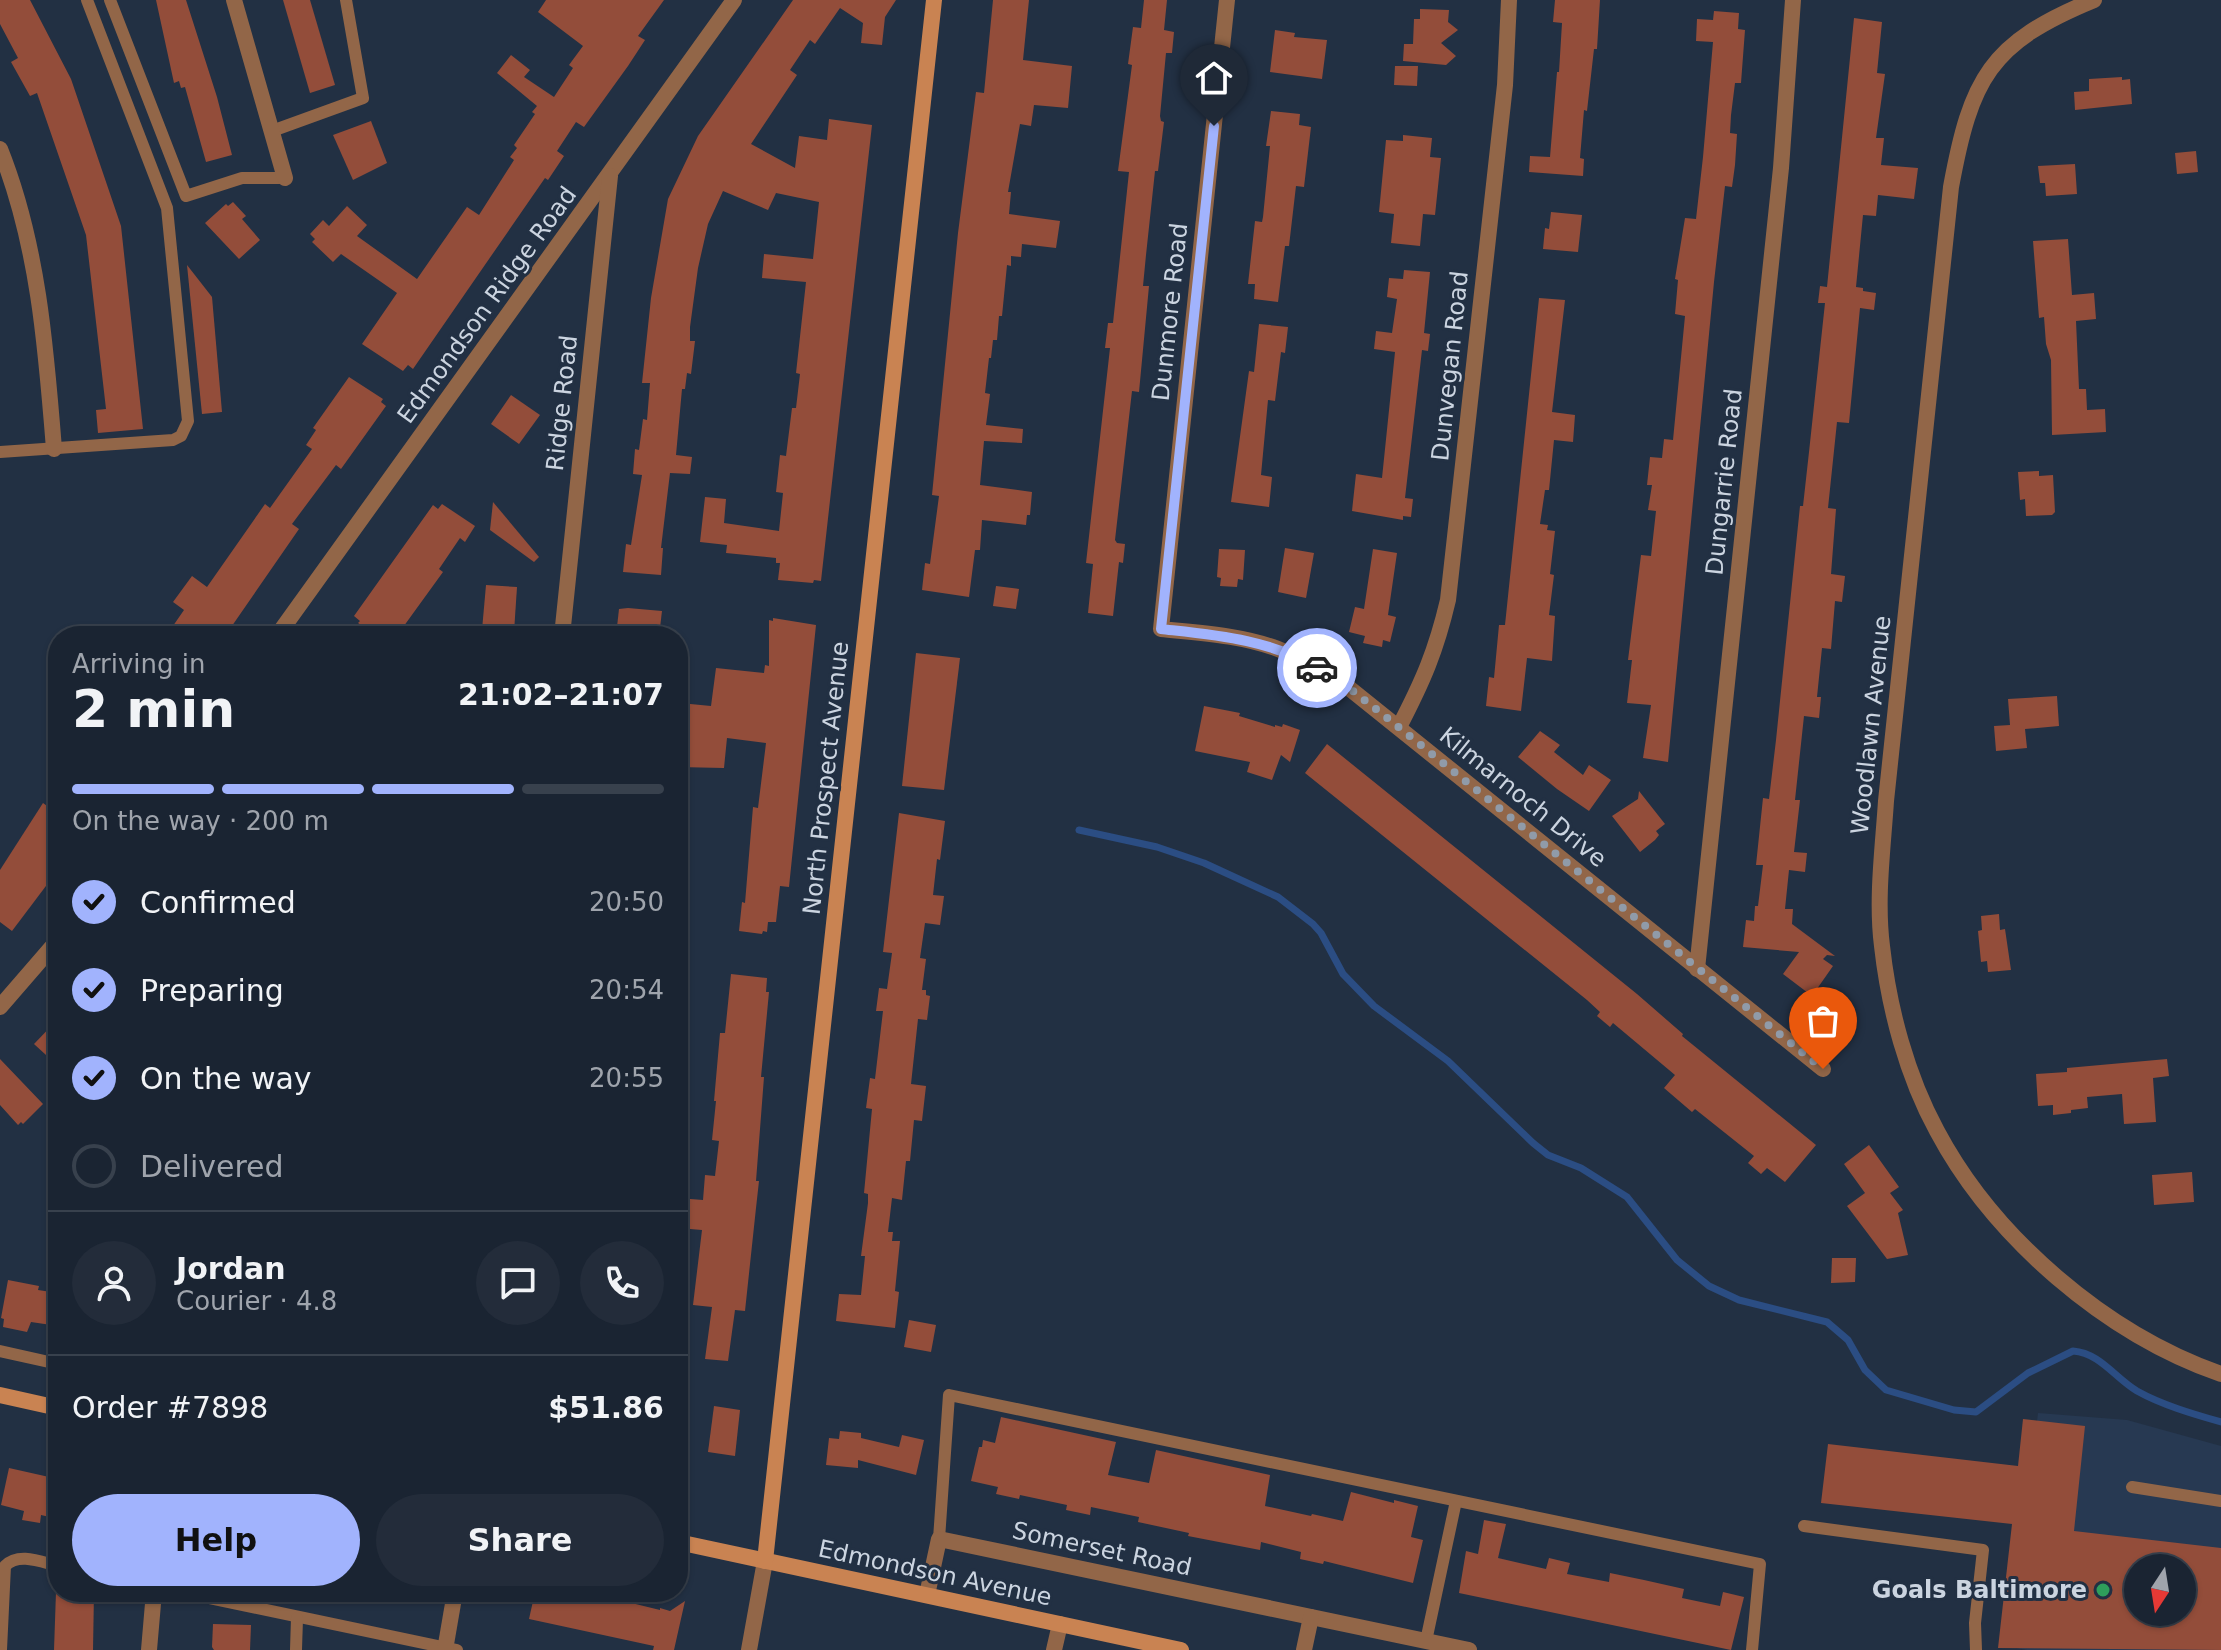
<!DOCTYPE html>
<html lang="en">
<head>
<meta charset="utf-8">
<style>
	:root { --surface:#1a2432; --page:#232c3a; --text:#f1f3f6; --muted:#9fa4ac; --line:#38414d; --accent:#a1b3fd }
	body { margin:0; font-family:"DejaVu Sans",sans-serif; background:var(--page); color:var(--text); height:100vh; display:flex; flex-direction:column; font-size:30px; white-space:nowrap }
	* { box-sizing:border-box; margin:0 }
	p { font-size:26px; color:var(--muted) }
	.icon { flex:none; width:44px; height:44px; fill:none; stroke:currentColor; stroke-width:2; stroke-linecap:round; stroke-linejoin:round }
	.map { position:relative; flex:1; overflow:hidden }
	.panel { position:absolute; left:48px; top:626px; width:640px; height:976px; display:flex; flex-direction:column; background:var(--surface); border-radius:32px; box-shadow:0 2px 6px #0004,0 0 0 2px var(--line) }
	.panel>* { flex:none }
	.needle { width:52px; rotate:192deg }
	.controls { position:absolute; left:2124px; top:1554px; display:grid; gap:16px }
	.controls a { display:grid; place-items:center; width:72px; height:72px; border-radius:50%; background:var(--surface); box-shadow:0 2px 6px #0004,0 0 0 2px var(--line); font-size:40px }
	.pin { position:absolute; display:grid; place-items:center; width:68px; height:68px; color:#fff; margin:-82px -34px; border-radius:50% 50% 50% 0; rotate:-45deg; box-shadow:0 0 8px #0007 }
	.pin .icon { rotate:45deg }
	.courier { position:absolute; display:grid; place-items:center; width:80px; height:80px; margin:-40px; border:6px solid #a1b3fd; border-radius:50%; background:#fff; color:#222; box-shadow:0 2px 10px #0007 }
	.overview em { font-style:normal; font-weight:700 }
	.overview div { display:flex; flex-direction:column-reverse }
	.overview { display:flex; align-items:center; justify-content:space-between; height:136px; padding:0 24px }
	h1 { font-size:52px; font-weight:700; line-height:60px }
	.bar { display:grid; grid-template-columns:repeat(4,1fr); gap:12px 8px; align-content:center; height:96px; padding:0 24px }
	.bar i { height:10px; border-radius:6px; background:var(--line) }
	.bar .selected { background:var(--accent) }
	.bar p { grid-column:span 4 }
	.line { display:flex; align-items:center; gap:20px; padding:0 24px; border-top:2px solid var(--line) }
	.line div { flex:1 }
	.round { display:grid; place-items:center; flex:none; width:84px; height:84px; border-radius:42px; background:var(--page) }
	ol { padding:0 24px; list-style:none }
	li { display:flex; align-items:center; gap:24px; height:88px }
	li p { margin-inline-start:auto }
	li .icon { padding:8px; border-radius:50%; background:var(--accent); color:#111; stroke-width:4 }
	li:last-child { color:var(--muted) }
	li i { width:44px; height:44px; border:4px solid var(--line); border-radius:50% }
	.primary-button { display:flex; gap:16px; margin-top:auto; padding:16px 24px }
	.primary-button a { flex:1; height:92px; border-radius:48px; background:var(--accent); color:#111; font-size:32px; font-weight:700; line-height:92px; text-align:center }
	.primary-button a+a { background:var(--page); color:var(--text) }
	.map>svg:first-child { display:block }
</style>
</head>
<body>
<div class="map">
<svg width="2221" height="1650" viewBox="0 0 2221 1650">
	<rect width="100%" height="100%" fill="#223043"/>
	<path fill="#273952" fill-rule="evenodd" d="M2038,1413L2127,1420L2221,1446V1650H2027L2011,1647ZM2138,1568H2182V1612H2138Z"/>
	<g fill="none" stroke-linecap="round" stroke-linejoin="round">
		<path stroke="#2b4d83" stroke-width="7" d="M1079,830L1157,847L1204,863L1278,897L1313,924L1321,933L1343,974L1374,1006L1448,1061L1533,1143L1548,1155L1581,1168L1627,1197L1677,1260L1709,1286L1739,1300L1827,1322L1848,1340L1865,1370L1886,1390L1954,1410L1976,1412L2028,1373L2073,1351C2100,1353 2115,1378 2137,1391C2162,1405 2193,1414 2221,1422"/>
	</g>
	<g fill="#934d3a" fill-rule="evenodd">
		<path d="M0,0H30L71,79L121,226L143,429L98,433L96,410L106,409L86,235L37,93L30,96L11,62L18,58L0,24Z"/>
		<path d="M156,0H186L217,97L232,155L206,162L185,87L181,88L179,81L174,83Z"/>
		<path d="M283,0H310L335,85L310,93Z"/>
		<path d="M546,0H664L638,36L645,40L628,66L584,127L576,122L557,151L564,156L548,180L545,178L413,369L408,365L403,371L362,344L397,293L341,254L333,262L312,242L315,239L310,234L323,220L329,226L347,206L367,225L357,236L417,279L467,207L479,215L514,160L510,157L517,148L514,145L535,114L532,112L537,106L497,73L511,55L530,70L524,77L554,97L573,68L569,65L583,46L538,12Z"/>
		<path d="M793,0H896L885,17L882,45L861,43L863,23L840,8L815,44L810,40L790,70L797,75L751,144L795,168L799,136L827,140L829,119L872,125L821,581L814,580L813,583L778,580L780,563H776V558L726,553L727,545L700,542L705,497L726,499L724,523L779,531L783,493L776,492L780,455L786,456L792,408H796L800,374L796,373L806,282L762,278L764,254L813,259L819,202L776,193L768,210L723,191L708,224L698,268L690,327V341H695L691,374L687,373L685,389H682L676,455L692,457L690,474L670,473L661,548H663L661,575L623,572L626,544L631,545L642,475L633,474L635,449L639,450L643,419L647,420L650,383H642L651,298L668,199L698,136Z"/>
		<path d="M993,0H1029L1023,60L1072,66L1068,108L1034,105L1031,126L1020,124L1008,192H1011L1009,214L1060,221L1056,248L1022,244L1021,257L1011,256V266L1007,265L1002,316H999L997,340H993L991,358H989L985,393L990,394L986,425L1023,429L1022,443L984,441L980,485L1032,492L1030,515H1027L1026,525L982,520L980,550H975L969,597L922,590L925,563L930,564L939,496L932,495L958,233L976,92L984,93Z"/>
		<path d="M1144,0H1167L1164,30L1174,32L1172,53H1166L1160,116L1161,121L1164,122L1158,171H1155L1146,255L1143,286H1149L1139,392L1132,391L1115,540L1117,543L1125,544L1123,563L1119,562L1113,616L1088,613L1093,564L1086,563L1110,348H1105L1108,323H1113L1129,172L1118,171L1132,65L1128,64L1133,27L1141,28Z"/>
		<path d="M1555,0H1600L1597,49H1594L1587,111L1584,110L1580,158L1584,159L1583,176L1529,172L1530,156L1550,157L1557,72H1559L1562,23L1553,22Z"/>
		<path d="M1420,9L1449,10L1448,22L1458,30L1441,43L1456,56L1446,65L1403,61L1404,44H1413L1414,19H1420Z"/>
		<path d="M1714,11L1739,13L1738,29L1745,30L1741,83H1735L1731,115L1730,133L1737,134L1735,165L1732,187L1725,186L1714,282L1668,762L1643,758L1651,705L1627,703L1632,660H1628L1641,555L1651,556L1656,511L1648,510L1652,485H1647L1650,457L1662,458L1664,439L1673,440L1685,316L1675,314L1678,280L1675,279L1685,218L1696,219L1703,157L1713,42L1696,41L1697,19L1713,20Z"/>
		<path d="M1854,18L1882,22L1877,73L1885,74L1876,138H1884L1881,165L1918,168L1914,199L1878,195L1876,216L1863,215L1856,287L1863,288V291L1876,293L1874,310L1860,308L1849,423L1837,422L1828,508L1836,509L1831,574L1845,576L1842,602L1835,601L1831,649L1822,648L1817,697H1821L1819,718L1804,716L1795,800H1800L1794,852L1807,853L1805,872L1789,870L1785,909H1793L1792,924L1835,956L1827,955L1823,959L1833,966L1812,996L1783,974L1799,952L1743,947L1746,920L1754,921L1755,906H1758L1763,865H1756L1763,798L1769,799L1776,740L1800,506H1803L1809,452L1825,303H1818L1820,286L1827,287L1829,267Z"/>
		<path d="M1275,30L1295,33L1294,37L1327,40L1322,79L1270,72Z"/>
		<path d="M1395,66H1418L1417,86L1394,85Z"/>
		<path d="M2122,77V80L2130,79L2132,104L2075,110L2074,92L2089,91V79Z"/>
		<path d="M1271,111L1300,114L1299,125L1311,127L1304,187L1296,186L1289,246H1285L1278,302L1254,299L1255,284H1248L1255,221L1262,222L1263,217L1270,146H1266Z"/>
		<path d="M371,121L387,163L353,180L333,135Z"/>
		<path d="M1403,135L1432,138L1430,157L1441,158L1435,215L1423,214L1420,246L1391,243L1394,214L1379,212L1386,140L1403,141Z"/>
		<path d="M2196,151L2198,172L2177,174L2175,153Z"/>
		<path d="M2075,164L2077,194L2046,196L2045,183H2040L2038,166Z"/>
		<path d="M233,202L246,216L242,219L260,240L239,259L205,223L226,204L228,206Z"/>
		<path d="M1551,212L1582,215L1578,252L1543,249L1545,228L1549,229Z"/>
		<path d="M2068,239L2072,295L2094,293L2096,319L2076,321L2079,389H2086L2087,410L2105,409L2106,432L2052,435L2051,360L2046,344L2044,317L2039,318L2033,241Z"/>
		<path d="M187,265L212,297L222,412L202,414Z"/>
		<path d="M1404,270L1430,272L1424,333L1430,334L1428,351L1422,350L1405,498L1413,499L1411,517L1403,516V520L1352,511L1356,474L1382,478L1395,352L1374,349L1376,331L1392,333L1397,299L1387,297L1389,278L1403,279Z"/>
		<path d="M1539,298L1565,300L1552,412L1575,415L1573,442L1554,440L1549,490H1545L1540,524L1548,525L1547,530L1555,531L1550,574L1554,575L1549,615L1555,616L1552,661L1527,658L1521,711L1486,706L1489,677L1494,678L1499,625H1505Z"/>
		<path d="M1259,324L1288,327L1285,353L1281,352L1275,401L1268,400L1261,475L1272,477L1269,507L1231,502L1249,371L1254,372Z"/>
		<path d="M349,377L383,399L381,402L386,406L341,469L336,465L292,524L299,529L243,610L225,636H166L184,610L173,602L192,576L207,587L265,504L270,508L312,449L306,445L316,430L313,428Z"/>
		<path d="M511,395L540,415L519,444L491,424Z"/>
		<path d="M2039,471V476L2053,475L2055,512L2052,515L2026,516L2025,499L2020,500L2018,472Z"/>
		<path d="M493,502L539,557L534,562L490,530Z"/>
		<path d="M442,504L475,526L465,542L460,538L439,569L443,572L401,630L398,628L392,636H377L358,623L360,621L354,616L433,505L438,509Z"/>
		<path d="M1285,548L1314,553L1306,598L1278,592Z"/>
		<path d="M1219,549L1245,550L1243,580L1238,579L1237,587L1220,586L1221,578L1217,577Z"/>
		<path d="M1373,549L1397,553L1388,615L1396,617L1390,642L1383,640L1382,647L1363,643L1365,636L1349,632L1355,607L1364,609Z"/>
		<path d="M486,585L517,587L514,632L482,630Z"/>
		<path d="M996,586L1019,589L1016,609L993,606Z"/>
		<path d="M628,608L662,611L659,636H616L619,609Z"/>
		<path d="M773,618L816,625L789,887L780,886L776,922H768L767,932L763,931L762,934L739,931L742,902L745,903L753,807L758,808L766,743L727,738L724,768L678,767V721L680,703L711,706L716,668L764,673L765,665L769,666V620L773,621Z"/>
		<path d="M916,653L960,658L944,790L902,786Z"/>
		<path d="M2057,696L2059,726L2025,729L2027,748L1996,751L1994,726L2010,725L2008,699Z"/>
		<path d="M1204,706L1240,713L1239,716L1275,727V725L1282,727L1283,724L1300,730L1290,762L1281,755L1272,780L1247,772L1250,762L1195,751Z"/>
		<path d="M1540,731L1560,745L1554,752L1583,775L1589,765L1611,780L1589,811L1557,789L1518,757Z"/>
		<path d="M1327,744L1637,994L1683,1034L1682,1036L1816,1145L1785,1182L1767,1168L1761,1174L1748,1163L1754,1156L1695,1109L1692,1112L1664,1088L1675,1075L1613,1023L1610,1027L1597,1016L1600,1012L1587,1000L1305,773Z"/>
		<path d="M1639,791L1665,824L1656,831L1659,835L1655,840L1640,852L1612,816L1638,799Z"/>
		<path d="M43,803L58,814V870L12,931L0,922V870Z"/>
		<path d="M899,813L945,821L940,860L937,859L933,895L944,896L940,925L925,923L920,958L926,959L922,990H926V995L930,996L927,1020L918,1019L911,1084L926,1086L922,1121L914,1120L910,1161H906L902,1200L892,1198L888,1232H893L892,1241H900L895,1291L899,1292L895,1328L836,1321L839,1294L861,1295L865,1256H861L868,1203V1194L864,1193L872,1109L866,1108L870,1078L875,1079L883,1011H876L879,988L887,989L892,953L883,952Z"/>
		<path d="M1999,914L2000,930L2005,929L2011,970L1988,972L1987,961L1981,962L1978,931L1982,930L1981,916Z"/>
		<path d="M731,974L767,978L766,992H769L761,1077H764L756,1181H759L756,1208L745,1311L735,1310L728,1361L705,1359L712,1307L693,1305L702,1230L678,1228V1198L703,1200L705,1175L715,1176L719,1141L712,1140L716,1101H714L720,1033H725Z"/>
		<path d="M58,1019V1066L34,1044Z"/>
		<path d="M0,1059L43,1104L23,1124L21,1122L18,1125L0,1105Z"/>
		<path d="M2167,1059L2169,1076L2153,1078L2156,1122L2124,1124L2122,1094L2087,1097L2088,1108L2071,1110V1113L2053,1115V1105L2038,1106L2036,1074L2067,1072V1068Z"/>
		<path d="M1869,1145L1899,1187L1890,1193L1903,1210L1898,1213L1908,1255L1887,1259L1847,1206L1865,1193L1844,1164Z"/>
		<path d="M2192,1172L2194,1202L2154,1205L2152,1175Z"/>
		<path d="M1832,1258H1856L1855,1282L1831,1283Z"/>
		<path d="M8,1280L39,1286L38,1290L58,1293V1326L31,1322L27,1332L3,1327L4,1319L1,1318Z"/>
		<path d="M909,1320L936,1325L931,1352L904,1347Z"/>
		<path d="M714,1406L740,1410L735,1456L708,1452Z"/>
		<path d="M1001,1417L1116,1442L1108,1475L1149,1483L1156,1450L1270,1475L1265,1506L1311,1516L1312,1514L1343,1521L1351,1492L1394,1503V1500L1418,1506L1411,1537L1423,1540L1413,1583L1324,1561L1323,1564L1300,1559L1301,1552L1261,1542L1260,1550L1188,1536L1189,1533L1138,1522L1139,1517L1091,1507L1090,1515L1066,1510L1067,1505L1020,1495L1019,1499L996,1494L998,1487L971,1481L979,1447H982L983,1440L995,1443Z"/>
		<path d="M2023,1419L2085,1426L2074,1531L2221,1548V1650L1998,1648L2012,1524L1821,1503L1828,1444L2018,1466ZM2138,1568H2182V1612H2138Z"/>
		<path d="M840,1431L861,1433V1438L899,1447L902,1435L924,1440L916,1475L858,1460V1468L826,1465L829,1438L839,1439Z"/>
		<path d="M9,1468L58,1479V1519L41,1515L40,1523L22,1520L24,1511L1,1505Z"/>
		<path d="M1484,1520L1506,1524L1498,1558L1546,1569L1549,1558L1570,1563L1567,1574L1609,1582L1610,1573L1644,1580L1684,1589L1682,1598L1720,1606L1723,1592L1744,1597L1731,1650L1459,1593L1466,1551L1478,1554Z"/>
		<path d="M56,1592H94L93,1650H54Z"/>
		<path d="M535,1592H572L599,1598V1595L660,1610V1608L670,1611L685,1601L674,1650H653L654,1646L529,1619Z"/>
		<path d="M213,1624L251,1625L250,1650H214L212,1647Z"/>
	</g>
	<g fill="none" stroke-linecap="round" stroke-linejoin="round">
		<g stroke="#926648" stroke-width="12">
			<path d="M110,0L186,196L242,178H285"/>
			<path d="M272,131L363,98L346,0"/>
			<path d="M0,452L173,440L181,436L188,421L167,208L87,0"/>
			<path d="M0,1351L58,1364"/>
			<path d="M2132,1487L2221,1501"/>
			<path d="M1804,1526L1983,1550L1975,1623L1976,1650"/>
			<path d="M939,1539L949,1395L1760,1564L1752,1650"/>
			<path d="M180,1592L457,1650"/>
			<path d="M1426,1641L1456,1501"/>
			<path d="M1,1650L5,1566C19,1552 41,1562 58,1566"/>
			<path d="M296,1650L297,1618"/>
		</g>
		<g stroke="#926648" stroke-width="16">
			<path d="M234,0L285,178"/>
			<path d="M1227,0L1161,629C1200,633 1241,635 1278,649C1301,658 1323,671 1344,684L1823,1069"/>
			<path d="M2094,0C1989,43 1971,79 1951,187L1886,801C1883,848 1876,899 1882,946C1889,1009 1907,1076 1937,1131C1994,1238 2106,1334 2221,1374"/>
			<path d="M0,149C38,244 46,347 54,449"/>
			<path d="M277,636L734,0"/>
			<path d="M562,636L610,176"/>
			<path d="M1399,727C1423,681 1436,651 1448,600L1505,85L1509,0"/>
			<path d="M1697,969L1781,168L1793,0"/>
			<path d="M0,1007L58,940"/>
			<path d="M927,1595L939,1539L1469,1650"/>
			<path d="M149,1650L154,1592"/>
			<path d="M445,1650L455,1592"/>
			<path d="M749,1650L765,1561"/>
			<path d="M1054,1650L1060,1624"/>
			<path d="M1304,1650L1311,1617"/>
		</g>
		<g stroke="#c98352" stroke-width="16">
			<path d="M0,1395L58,1408"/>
			<path d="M678,1542L1181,1650"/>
			<path d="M765,1561L934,0"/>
		</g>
	</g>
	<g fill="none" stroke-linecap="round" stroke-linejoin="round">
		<path stroke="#909ba9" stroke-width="8" stroke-dasharray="0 14.4" d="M1317,668L1344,684L1381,713L1823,1069"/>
		<path stroke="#a1b3fd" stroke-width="10" d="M1214,126L1161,629C1215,635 1269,639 1317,668"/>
	</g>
	<circle fill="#2e9e5b" stroke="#223043" stroke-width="3" cx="2103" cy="1590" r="8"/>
	<g text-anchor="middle" stroke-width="6" stroke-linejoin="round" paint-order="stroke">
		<g font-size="24" fill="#cbd4e0" stroke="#223043">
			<text transform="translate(487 305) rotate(-54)" y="8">Edmondson Ridge Road</text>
			<text transform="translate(1170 312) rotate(-84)" y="8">Dunmore Road</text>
			<text transform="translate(1450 366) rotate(-84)" y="8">Dunvegan Road</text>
			<text transform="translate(562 403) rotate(-84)" y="8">Ridge Road</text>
			<text transform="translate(1724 482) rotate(-84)" y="8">Dungarrie Road</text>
			<text transform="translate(1871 725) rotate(-84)" y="8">Woodlawn Avenue</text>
			<text transform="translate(826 778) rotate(-84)" y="8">North Prospect Avenue</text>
			<text transform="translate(1523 797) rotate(39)" y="8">Kilmarnoch Drive</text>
			<text transform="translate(1102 1549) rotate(12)" y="8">Somerset Road</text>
			<text transform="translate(935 1573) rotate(12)" y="8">Edmondson Avenue</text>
		</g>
		<g font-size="24" font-weight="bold" fill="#cbd4e0" stroke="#223043" text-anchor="end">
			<text x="2087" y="1598">Goals Baltimore</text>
		</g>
	</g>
</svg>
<div class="controls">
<a><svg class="needle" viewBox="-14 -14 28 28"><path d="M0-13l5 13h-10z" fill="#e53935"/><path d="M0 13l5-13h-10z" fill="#9fa4ac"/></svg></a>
</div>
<div class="pin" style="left:1823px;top:1069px;background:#ea580c"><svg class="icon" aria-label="bag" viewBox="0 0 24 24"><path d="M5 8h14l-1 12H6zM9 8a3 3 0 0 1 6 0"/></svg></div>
<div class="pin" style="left:1214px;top:126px;background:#1f2937"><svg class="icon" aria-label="home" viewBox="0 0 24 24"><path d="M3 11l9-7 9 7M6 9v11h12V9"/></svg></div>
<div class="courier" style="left:1317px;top:668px"><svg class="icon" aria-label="car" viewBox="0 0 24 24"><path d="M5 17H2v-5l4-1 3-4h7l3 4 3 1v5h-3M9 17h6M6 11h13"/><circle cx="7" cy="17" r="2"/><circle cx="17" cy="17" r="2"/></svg></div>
<section class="panel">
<div class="overview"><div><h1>2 min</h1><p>Arriving in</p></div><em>21:02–21:07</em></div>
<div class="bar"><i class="selected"></i><i class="selected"></i><i class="selected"></i><i></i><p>On the way · 200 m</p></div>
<ol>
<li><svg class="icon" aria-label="check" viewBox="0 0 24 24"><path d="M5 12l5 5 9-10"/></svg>Confirmed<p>20:50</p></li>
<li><svg class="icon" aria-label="check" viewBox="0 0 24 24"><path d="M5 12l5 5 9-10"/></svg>Preparing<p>20:54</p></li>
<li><svg class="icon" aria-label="check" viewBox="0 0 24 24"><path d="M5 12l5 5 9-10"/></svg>On the way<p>20:55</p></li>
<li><i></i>Delivered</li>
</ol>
<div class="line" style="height:144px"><a class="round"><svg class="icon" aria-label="person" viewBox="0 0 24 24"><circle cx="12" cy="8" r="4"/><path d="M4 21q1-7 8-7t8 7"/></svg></a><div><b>Jordan</b><p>Courier · 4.8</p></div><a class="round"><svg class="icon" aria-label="chat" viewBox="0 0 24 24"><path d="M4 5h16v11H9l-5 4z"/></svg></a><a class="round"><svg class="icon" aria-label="phone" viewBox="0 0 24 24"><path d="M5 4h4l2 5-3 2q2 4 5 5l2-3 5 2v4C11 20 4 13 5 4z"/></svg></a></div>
<div class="line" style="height:104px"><div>Order #7898</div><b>$51.86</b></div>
<div class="primary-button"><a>Help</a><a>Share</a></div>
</section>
</div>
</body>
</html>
